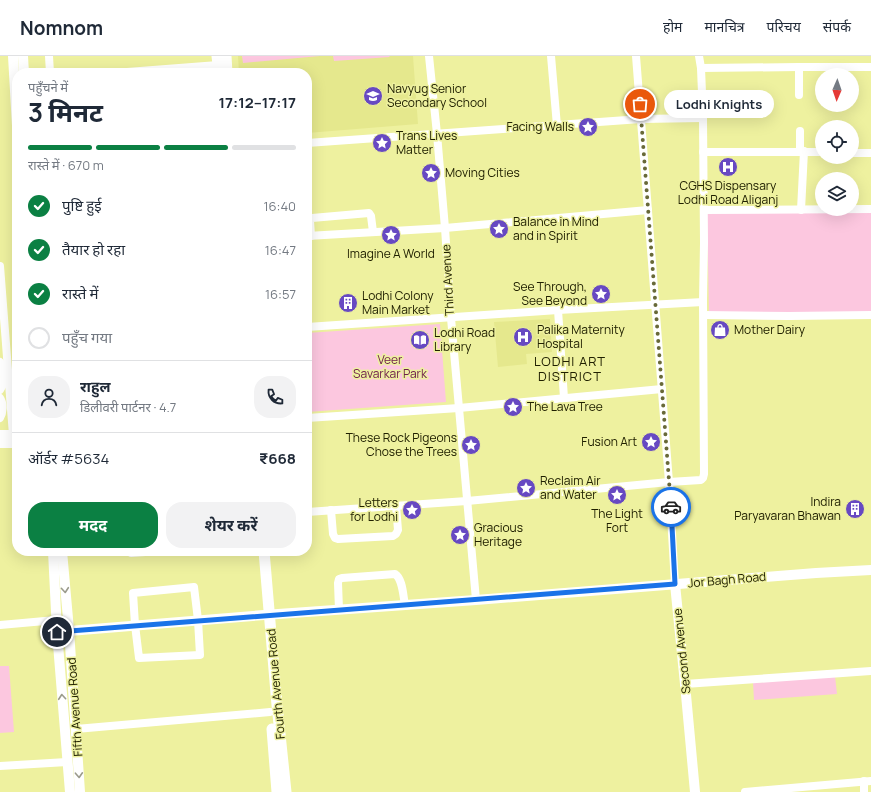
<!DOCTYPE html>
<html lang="hi">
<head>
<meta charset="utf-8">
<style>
	:root { --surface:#fff; --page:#f2f2f3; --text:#1f2937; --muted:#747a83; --line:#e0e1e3; --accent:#0b8043 }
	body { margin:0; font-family:Manrope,"Noto Sans Devanagari",sans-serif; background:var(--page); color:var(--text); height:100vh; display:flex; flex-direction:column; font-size:15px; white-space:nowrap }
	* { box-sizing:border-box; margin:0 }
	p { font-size:13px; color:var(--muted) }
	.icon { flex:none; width:22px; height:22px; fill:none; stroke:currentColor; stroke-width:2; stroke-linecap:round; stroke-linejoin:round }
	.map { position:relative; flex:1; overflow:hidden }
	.details { position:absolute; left:12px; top:12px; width:300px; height:488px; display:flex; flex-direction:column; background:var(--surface); border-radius:16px; box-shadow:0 4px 16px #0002 }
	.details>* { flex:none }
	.needle { width:26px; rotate:182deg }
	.tools { position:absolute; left:815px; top:12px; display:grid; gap:8px }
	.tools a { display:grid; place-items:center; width:44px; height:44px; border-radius:50%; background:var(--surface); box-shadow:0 4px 16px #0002; font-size:20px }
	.pin { position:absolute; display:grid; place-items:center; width:34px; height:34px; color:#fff; margin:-17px; border:2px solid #fff; border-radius:50%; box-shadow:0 1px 4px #0007 }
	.courier { position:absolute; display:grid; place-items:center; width:40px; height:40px; margin:-20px; border:3px solid #1a73e8; border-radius:50%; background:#fff; color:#222; box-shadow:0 1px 5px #0007 }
	.bubble { position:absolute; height:28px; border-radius:14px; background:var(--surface); box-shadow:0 4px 16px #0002; font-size:13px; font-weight:700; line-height:28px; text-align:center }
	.headline em { font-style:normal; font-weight:700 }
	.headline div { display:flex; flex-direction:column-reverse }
	.headline { display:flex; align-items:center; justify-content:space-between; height:68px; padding:0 16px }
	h1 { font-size:26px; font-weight:700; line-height:30px }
	.bar { display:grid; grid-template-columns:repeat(4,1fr); gap:6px 4px; align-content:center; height:48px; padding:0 16px }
	.bar i { height:5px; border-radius:3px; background:var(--line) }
	.bar .selected { background:var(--accent) }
	.bar p { grid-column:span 4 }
	.line { display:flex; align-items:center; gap:10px; padding:0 16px; border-top:1px solid var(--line) }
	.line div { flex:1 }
	.round { display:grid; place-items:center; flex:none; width:42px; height:42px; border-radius:16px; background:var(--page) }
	ol { padding:0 16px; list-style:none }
	li { display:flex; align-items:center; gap:12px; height:44px }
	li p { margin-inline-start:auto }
	li .icon { padding:4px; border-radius:50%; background:var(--accent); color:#fff; stroke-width:4 }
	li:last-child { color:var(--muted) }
	li i { width:22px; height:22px; border:2px solid var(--line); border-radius:50% }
	.cta { display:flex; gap:8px; margin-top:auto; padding:8px 16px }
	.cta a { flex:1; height:46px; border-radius:16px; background:var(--accent); color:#fff; font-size:16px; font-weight:700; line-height:46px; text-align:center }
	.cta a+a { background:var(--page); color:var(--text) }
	header { display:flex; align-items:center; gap:24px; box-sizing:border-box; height:56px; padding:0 20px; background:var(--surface); border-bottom:1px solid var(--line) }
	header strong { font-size:19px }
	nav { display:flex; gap:22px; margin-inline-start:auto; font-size:14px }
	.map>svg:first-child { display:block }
</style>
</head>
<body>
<header>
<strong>Nomnom</strong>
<nav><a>होम</a><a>मानचित्र</a><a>परिचय</a><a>संपर्क</a></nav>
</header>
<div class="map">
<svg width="871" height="736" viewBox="0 0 871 736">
	<rect width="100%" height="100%" fill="#eef19f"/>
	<g fill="#e5e88d">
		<path d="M238,0H413L418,68L307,77V17H239Z"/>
		<path d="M550,263L552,296L526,298L527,308L498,311L494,266Z"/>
	</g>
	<g fill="#fcc7df">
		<path d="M242,0H320L243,7Z"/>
		<path d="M333,0H389L390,1L334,5Z"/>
		<path d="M871,154V257H709L707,156Z"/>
		<path d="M440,268L446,346L307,356V277Z"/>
		<path d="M0,610H9L14,676L0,677Z"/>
		<path d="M835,620L837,638L754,644L753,627Z"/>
	</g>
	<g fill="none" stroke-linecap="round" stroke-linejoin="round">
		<g stroke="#fff" stroke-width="8">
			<path d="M49,0L50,17"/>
			<path d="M429,0L437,78L445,172L451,262L476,544"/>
			<path d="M551,0L557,70"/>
			<path d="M636,0L669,426L675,528"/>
			<path d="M701,12L799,11H871"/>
			<path d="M114,17L218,9"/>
			<path d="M799,39V11"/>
			<path d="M307,87L641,63L703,62"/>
			<path d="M800,95V75"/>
			<path d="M703,96H822"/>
			<path d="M852,97H871"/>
			<path d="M704,154L871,153"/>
			<path d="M801,154L804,95"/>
			<path d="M307,180L445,172L648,154"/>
			<path d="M311,180L310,165L312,162L369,157L371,160L373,176"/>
			<path d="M0,210L13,379"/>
			<path d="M558,254L564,342"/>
			<path d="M704,259L789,260L871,259"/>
			<path d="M307,271L558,254L703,246"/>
			<path d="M0,306C4,310 5,322 3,328C3,329 0,334 0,334"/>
			<path d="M0,342C4,348 3,357 0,362"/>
			<path d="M307,362L459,352L662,333"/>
			<path d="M331,454L333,478L335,482L338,483L393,480L396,478L398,474L396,450"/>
			<path d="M307,456L467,445L669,426L701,424L703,422L704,418L703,246L704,187L703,62L701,12L699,0"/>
			<path d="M130,495L131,497L160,495"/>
			<path d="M194,531L198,564L200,599L139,602L135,569L133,537Z"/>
			<path d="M339,554L338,527L339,523L342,522L395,518C403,523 403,540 405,549"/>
			<path d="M0,569L56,564"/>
			<path d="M685,628L871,615"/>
			<path d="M76,673L270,656"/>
			<path d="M0,710L67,706"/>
			<path d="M864,725V736"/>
			<path d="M745,736L871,725"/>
		</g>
		<g stroke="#fff" stroke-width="10">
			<path d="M13,0L17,70"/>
			<path d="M23,0L24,17"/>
			<path d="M0,379H17"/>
			<path d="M0,387H17"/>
			<path d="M53,495L57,576L70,736"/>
			<path d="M62,495L69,574L80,736"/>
			<path d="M675,528L685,628L695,736"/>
			<path d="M57,576L264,559L476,544L816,517L871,514"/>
		</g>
		<g stroke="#fff" stroke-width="11">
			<path d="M217,0L219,17"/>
			<path d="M226,0L227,17"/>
			<path d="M264,495L277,649L286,736"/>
			<path d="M272,673L277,736"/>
		</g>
	</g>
	<defs><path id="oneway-chevron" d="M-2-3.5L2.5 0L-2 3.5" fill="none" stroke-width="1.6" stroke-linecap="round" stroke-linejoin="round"/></defs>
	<g stroke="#9b9b8c">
		<use href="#oneway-chevron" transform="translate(65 534) rotate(85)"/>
		<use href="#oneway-chevron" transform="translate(62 641) rotate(-95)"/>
		<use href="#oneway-chevron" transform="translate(79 719) rotate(87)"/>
	</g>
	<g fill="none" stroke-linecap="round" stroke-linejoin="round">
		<path stroke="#686938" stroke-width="4" stroke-dasharray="0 7.2" d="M640,48L671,451"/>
		<path stroke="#1a73e8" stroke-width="5" d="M57,576L675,528L671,451"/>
	</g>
	<defs>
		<g id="school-disc" transform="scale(1)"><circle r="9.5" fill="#6749c2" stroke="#eef19f"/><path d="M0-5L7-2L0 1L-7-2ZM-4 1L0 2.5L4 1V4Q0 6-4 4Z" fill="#fff"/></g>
		<g id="sight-disc" transform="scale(1)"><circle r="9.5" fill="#6749c2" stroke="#eef19f"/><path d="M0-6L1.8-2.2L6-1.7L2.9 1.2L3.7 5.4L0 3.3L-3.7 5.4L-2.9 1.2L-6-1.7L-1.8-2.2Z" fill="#fff"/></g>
		<g id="hospital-disc" transform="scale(1)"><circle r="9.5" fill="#6749c2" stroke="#eef19f"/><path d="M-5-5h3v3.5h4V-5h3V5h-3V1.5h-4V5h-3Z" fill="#fff"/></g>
		<g id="building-disc" transform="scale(1)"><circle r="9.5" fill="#6749c2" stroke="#eef19f"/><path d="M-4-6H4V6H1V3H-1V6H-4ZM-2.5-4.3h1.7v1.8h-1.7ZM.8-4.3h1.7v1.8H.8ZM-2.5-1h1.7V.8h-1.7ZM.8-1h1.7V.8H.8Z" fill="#fff"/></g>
		<g id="shop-disc" transform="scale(1)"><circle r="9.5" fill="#6749c2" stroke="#eef19f"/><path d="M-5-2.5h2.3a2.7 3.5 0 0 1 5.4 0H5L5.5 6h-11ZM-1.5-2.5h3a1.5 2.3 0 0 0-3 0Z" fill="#fff"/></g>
		<g id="library-disc" transform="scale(1)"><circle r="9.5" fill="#6749c2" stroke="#eef19f"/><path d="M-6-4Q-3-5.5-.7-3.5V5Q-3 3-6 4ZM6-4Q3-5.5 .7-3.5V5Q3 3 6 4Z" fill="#fff"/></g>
	</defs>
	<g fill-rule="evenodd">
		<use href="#school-disc" x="373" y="40"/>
		<use href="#sight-disc" x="588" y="71"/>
		<use href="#sight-disc" x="382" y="87"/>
		<use href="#hospital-disc" x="728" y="111"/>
		<use href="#sight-disc" x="431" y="117"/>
		<use href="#sight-disc" x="499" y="173"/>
		<use href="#sight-disc" x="391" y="179"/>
		<use href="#sight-disc" x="601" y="238"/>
		<use href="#building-disc" x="348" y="247"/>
		<use href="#shop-disc" x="720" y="274"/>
		<use href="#hospital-disc" x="523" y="281"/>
		<use href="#library-disc" x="420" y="284"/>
		<use href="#sight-disc" x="513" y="351"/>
		<use href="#sight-disc" x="651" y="386"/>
		<use href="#sight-disc" x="471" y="389"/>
		<use href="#sight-disc" x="526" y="432"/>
		<use href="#sight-disc" x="617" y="439"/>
		<use href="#building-disc" x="855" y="453"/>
		<use href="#sight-disc" x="412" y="454"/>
		<use href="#sight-disc" x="460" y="479"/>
	</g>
	<g text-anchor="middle" stroke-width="3" stroke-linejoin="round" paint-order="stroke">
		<g font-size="12" fill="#202000" stroke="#eef19f" text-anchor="start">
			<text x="387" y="37">Navyug Senior<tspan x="387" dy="14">Secondary School</tspan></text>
			<text x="574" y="75" text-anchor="end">Facing Walls</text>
			<text x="396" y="84">Trans Lives<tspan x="396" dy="14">Matter</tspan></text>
			<text x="445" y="121">Moving Cities</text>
			<text x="728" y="134" text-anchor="middle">CGHS Dispensary<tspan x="728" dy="14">Lodhi Road Aliganj</tspan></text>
			<text x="513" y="170">Balance in Mind<tspan x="513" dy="14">and in Spirit</tspan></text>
			<text x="391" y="202" text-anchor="middle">Imagine A World</text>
			<text x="587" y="235" text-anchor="end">See Through,<tspan x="587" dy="14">See Beyond</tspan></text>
			<text x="362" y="244">Lodhi Colony<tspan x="362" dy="14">Main Market</tspan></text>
			<text x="537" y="278">Palika Maternity<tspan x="537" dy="14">Hospital</tspan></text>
			<text x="734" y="278">Mother Dairy</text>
			<text x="434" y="281">Lodhi Road<tspan x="434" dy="14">Library</tspan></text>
			<text x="527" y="355">The Lava Tree</text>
			<text x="457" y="386" text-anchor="end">These Rock Pigeons<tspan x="457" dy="14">Chose the Trees</tspan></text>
			<text x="637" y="390" text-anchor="end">Fusion Art</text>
			<text x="540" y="429">Reclaim Air<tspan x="540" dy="14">and Water</tspan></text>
			<text x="841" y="450" text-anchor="end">Indira<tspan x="841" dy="14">Paryavaran Bhawan</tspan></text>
			<text x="398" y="451" text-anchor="end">Letters<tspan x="398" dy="14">for Lodhi</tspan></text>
			<text x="617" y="462" text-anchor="middle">The Light<tspan x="617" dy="14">Fort</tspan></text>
			<text x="474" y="476">Gracious<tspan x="474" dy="14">Heritage</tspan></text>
		</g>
		<g font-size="12" fill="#202000" stroke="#eef19f">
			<text transform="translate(448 224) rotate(-93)" y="4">Third Avenue</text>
			<text transform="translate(727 524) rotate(-5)" y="4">Jor Bagh Road</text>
			<text transform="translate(682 595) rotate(-96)" y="4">Second Avenue</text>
			<text transform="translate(276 628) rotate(-95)" y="4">Fourth Avenue Road</text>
			<text transform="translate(75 651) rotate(-94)" y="4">Fifth Avenue Road</text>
		</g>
		<g font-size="12" fill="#70204d" stroke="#eef19f">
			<text x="390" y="308">Veer<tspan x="390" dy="14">Savarkar Park</tspan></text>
		</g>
		<g font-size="13" letter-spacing="1" fill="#202000" stroke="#eef19f">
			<text x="570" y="310">LODHI ART<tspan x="570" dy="15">DISTRICT</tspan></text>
		</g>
	</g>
</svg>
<div class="tools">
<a><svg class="needle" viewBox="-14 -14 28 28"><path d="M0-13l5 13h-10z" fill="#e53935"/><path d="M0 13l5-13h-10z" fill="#747a83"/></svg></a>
<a><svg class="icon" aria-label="locate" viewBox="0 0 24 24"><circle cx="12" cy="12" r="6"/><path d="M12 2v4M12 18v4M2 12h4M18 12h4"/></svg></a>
<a><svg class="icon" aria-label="layers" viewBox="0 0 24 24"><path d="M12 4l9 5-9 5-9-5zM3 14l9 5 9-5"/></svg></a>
</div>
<div class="pin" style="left:640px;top:48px;background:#ea580c"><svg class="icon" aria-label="bag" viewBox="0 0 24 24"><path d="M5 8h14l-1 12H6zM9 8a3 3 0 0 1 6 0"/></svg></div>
<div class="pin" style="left:57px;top:576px;background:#1f2937"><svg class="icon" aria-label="home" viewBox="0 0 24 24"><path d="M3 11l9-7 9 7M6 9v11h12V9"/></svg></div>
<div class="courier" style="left:671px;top:451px"><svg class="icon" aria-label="car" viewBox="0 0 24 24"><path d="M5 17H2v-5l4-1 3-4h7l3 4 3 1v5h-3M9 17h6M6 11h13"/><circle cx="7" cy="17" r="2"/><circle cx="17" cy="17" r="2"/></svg></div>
<div class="bubble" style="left:664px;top:34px;width:110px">Lodhi Knights</div>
<section class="details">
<div class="headline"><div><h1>3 मिनट</h1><p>पहुँचने में</p></div><em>17:12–17:17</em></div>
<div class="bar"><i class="selected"></i><i class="selected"></i><i class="selected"></i><i></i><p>रास्ते में · 670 m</p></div>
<ol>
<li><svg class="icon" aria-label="check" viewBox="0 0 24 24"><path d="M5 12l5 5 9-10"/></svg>पुष्टि हुई<p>16:40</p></li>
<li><svg class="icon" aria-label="check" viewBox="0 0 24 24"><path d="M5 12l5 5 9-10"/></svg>तैयार हो रहा<p>16:47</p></li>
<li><svg class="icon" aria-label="check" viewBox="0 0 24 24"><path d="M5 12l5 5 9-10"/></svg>रास्ते में<p>16:57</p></li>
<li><i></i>पहुँच गया</li>
</ol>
<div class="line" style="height:72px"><a class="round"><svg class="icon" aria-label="person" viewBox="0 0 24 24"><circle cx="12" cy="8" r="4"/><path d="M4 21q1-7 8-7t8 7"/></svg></a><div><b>राहुल</b><p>डिलीवरी पार्टनर · 4.7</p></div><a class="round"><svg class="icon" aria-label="phone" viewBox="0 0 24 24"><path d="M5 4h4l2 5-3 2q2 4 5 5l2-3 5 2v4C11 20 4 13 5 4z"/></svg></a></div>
<div class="line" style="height:52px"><div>ऑर्डर #5634</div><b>₹668</b></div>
<div class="cta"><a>मदद</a><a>शेयर करें</a></div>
</section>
</div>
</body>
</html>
